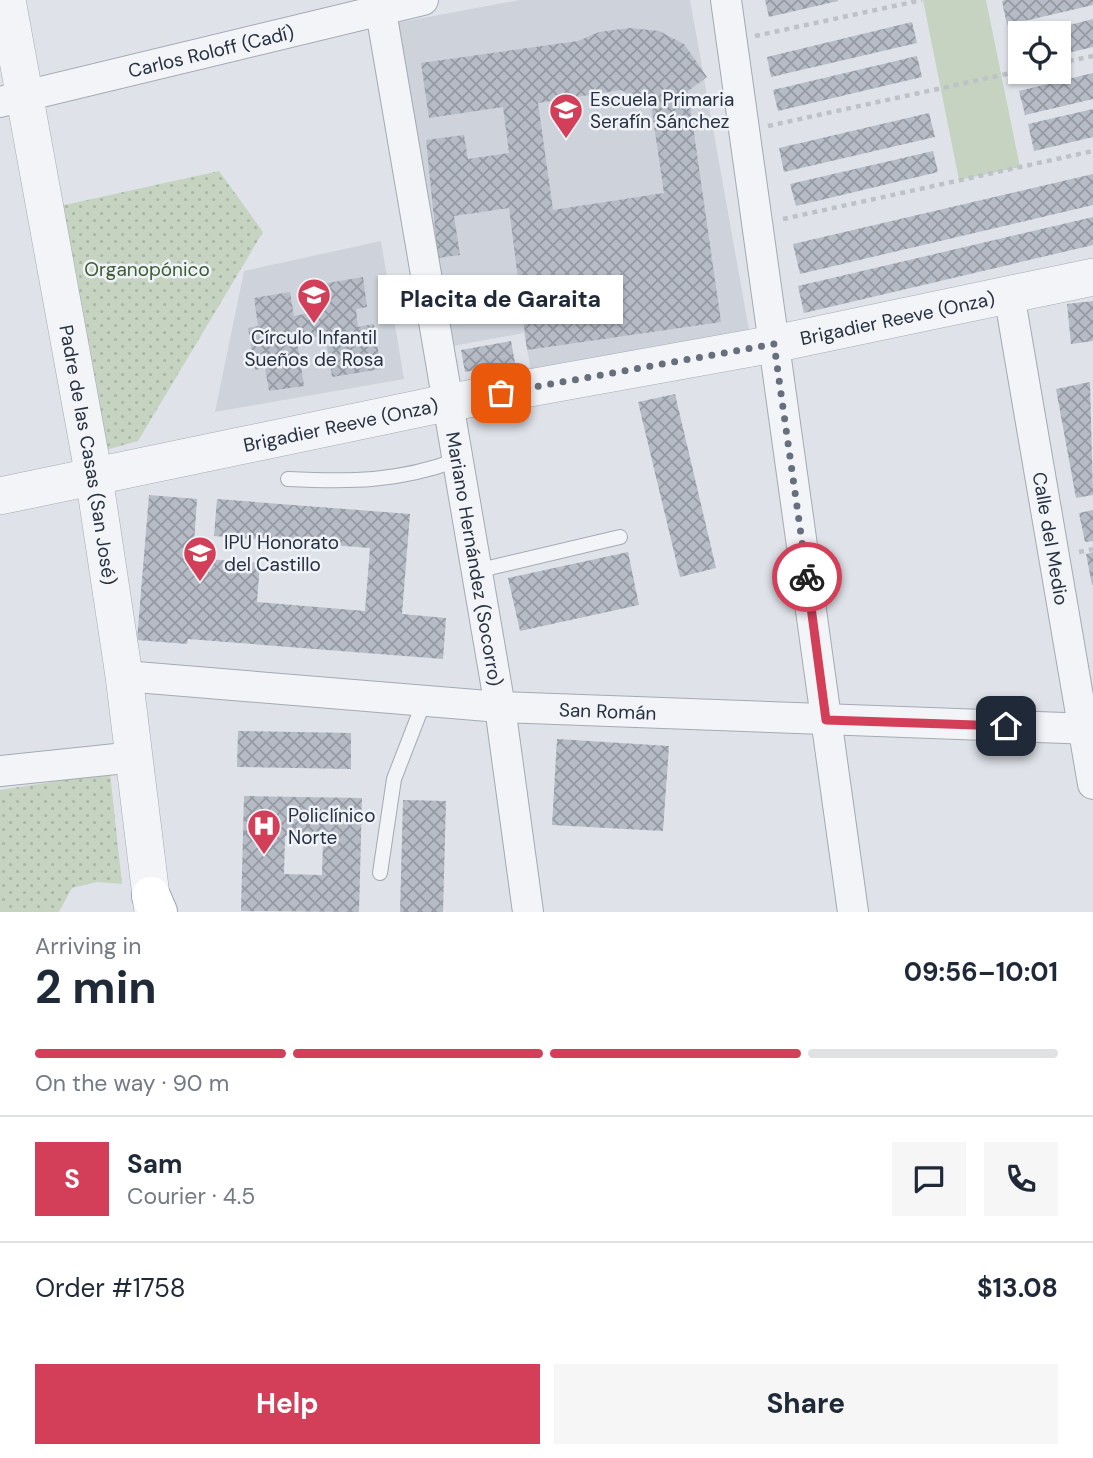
<!DOCTYPE html>
<html lang="en">
<head>
<meta charset="utf-8">
<style>
	:root { --surface:#fff; --page:#f6f6f7; --text:#1f2937; --muted:#747a83; --line:#e0e1e3; --accent:#d33f59 }
	body { margin:0; font-family:"DM Sans",sans-serif; background:var(--page); color:var(--text); height:100vh; display:flex; flex-direction:column; font-size:26px; white-space:nowrap }
	* { box-sizing:border-box; margin:0 }
	p { font-size:23px; color:var(--muted) }
	.icon { flex:none; width:38px; height:38px; fill:none; stroke:currentColor; stroke-width:2; stroke-linecap:round; stroke-linejoin:round }
	.map { position:relative; height:912px; overflow:hidden }
	.panel { display:flex; flex-direction:column; background:var(--surface); flex:1 }
	.panel>* { flex:none }
	.tools { position:absolute; left:1008px; top:21px; display:grid; gap:14px }
	.tools a { display:grid; place-items:center; width:63px; height:63px; border-radius:0px; background:var(--surface); box-shadow:0 2px 5px #0004; font-size:35px }
	.pin { position:absolute; display:grid; place-items:center; width:60px; height:60px; color:#fff; margin:-30px; border-radius:14px; box-shadow:0 4px 10px #0006 }
	.courier { position:absolute; display:grid; place-items:center; width:70px; height:70px; margin:-35px; border:5px solid #d33f59; border-radius:50%; background:#fff; color:#222; box-shadow:0 2px 9px #0007 }
	.bubble { position:absolute; height:49px; border-radius:0px; background:var(--surface); box-shadow:0 2px 5px #0004; font-size:23px; font-weight:700; line-height:49px; text-align:center }
	.head em { font-style:normal; font-weight:700 }
	.head div { display:flex; flex-direction:column-reverse }
	.head { display:flex; align-items:center; justify-content:space-between; height:119px; padding:0 35px }
	h1 { font-size:46px; font-weight:700; line-height:52px }
	.bar { display:grid; grid-template-columns:repeat(4,1fr); gap:10px 7px; align-content:center; height:84px; padding:0 35px }
	.bar i { height:9px; border-radius:5px; background:var(--line) }
	.bar .current { background:var(--accent) }
	.bar p { grid-column:span 4 }
	.line { display:flex; align-items:center; gap:18px; padding:0 35px; border-top:2px solid var(--line) }
	.line div { flex:1 }
	.round { display:grid; place-items:center; flex:none; width:74px; height:74px; border-radius:0px; background:var(--page) }
	.action { display:flex; gap:14px; margin-top:auto; padding:14px 35px }
	.action a { flex:1; height:80px; border-radius:0px; background:var(--accent); color:#fff; font-size:28px; font-weight:700; line-height:80px; text-align:center }
	.action a+a { background:var(--page); color:var(--text) }
	.map>svg:first-child { display:block }
</style>
</head>
<body>
<div class="map">
<svg width="1093" height="912" viewBox="0 0 1093 912">
	<defs>
		<pattern id="park-dots" width="8" height="8" patternUnits="userSpaceOnUse" patternTransform="scale(1.75)"><rect width="8" height="8" fill="#c5d3c0"/><path d="M2 2h.1M6 6h.1" fill="none" stroke="#a9b6a6" stroke-width="1.8" stroke-linecap="round"/></pattern>
		<pattern id="building-cross-hatch" width="8" height="8" patternUnits="userSpaceOnUse" patternTransform="scale(1.75)"><rect width="8" height="8" fill="#b6bcc6"/><path d="M0 0l8 8M0 8l8-8" fill="none" stroke="#9499a2"/></pattern>
	</defs>
	<rect width="100%" height="100%" fill="#dfe3e9"/>
	<g fill="#cdd2db">
		<path d="M520,0H690L749,330L531,370L524,333L453,346L396,23Z"/>
		<path d="M381,241L404,379L215,412L244,271Z"/>
	</g>
	<path fill="#c5d3c0" d="M923,0H986L1020,167L959,180Z"/>
	<g fill="url(#park-dots)">
		<path d="M219,171L263,232L138,441L102,451L51,208Z"/>
		<path d="M110,773L122,884L97,882L72,888L59,912H0V790Z"/>
	</g>
	<g fill="url(#building-cross-hatch)" fill-rule="evenodd">
		<path d="M765,0H838V1L769,17Z"/>
		<path d="M1005,0H1093V5L1007,25L1002,1Z"/>
		<path d="M1093,19V47L1059,55V33H1038Z"/>
		<path d="M912,22L917,43L771,77L767,57Z"/>
		<path d="M630,28L659,31L684,44L707,77L688,91L721,322L527,350L509,208L454,216L460,255L438,258L426,140L464,135L468,159L509,153L503,107L429,118L421,63L578,41L599,32ZM621,90L651,105L664,193L553,210L538,103Z"/>
		<path d="M1020,36V64L1015,65L1009,39Z"/>
		<path d="M917,56L922,77L778,111L773,90Z"/>
		<path d="M1093,73V99L1025,115L1019,91Z"/>
		<path d="M1093,109V137L1034,151L1028,124Z"/>
		<path d="M929,113L935,137L784,172L779,148Z"/>
		<path d="M933,151L938,172L796,206L790,184Z"/>
		<path d="M1093,174V205L800,274L793,244Z"/>
		<path d="M1093,217V245L804,313L798,286Z"/>
		<path d="M363,277L367,307L356,309L358,327L374,324L381,369L332,377L325,335L297,340L304,386L269,391L265,368L255,370L248,328L258,326L254,298L290,292L294,316L320,311L316,285Z"/>
		<path d="M1093,301V341L1071,344L1067,304Z"/>
		<path d="M511,341L515,363L465,372L461,350Z"/>
		<path d="M1090,382L1093,495L1076,498L1056,389Z"/>
		<path d="M675,394L716,568L680,577L638,402Z"/>
		<path d="M149,495L197,499L193,558L260,563L257,602L365,611L370,548L214,536L217,499L410,514L402,614L446,618L443,659L188,639L187,644L137,640Z"/>
		<path d="M1093,510V541L1085,542L1079,513Z"/>
		<path d="M628,552L639,605L520,631L508,578Z"/>
		<path d="M1093,552V585H1092L1086,554Z"/>
		<path d="M238,731L351,733V769L237,767Z"/>
		<path d="M557,739L669,746L663,831L552,825Z"/>
		<path d="M244,796L362,798L359,912L241,911ZM285,836L323,837L322,875L284,874Z"/>
		<path d="M403,800L446,801L443,912H400Z"/>
	</g>
	<g fill="none" stroke-linecap="round" stroke-linejoin="round">
		<g stroke="#a4aab3" stroke-width="16">
			<g id="service">
				<path d="M288,479C350,482 398,482 457,460"/>
				<path d="M476,571L620,537"/>
				<path d="M380,873L394,779L425,699"/>
			</g>
		</g>
		<g stroke="#a4aab3" stroke-width="32">
			<g id="minor">
				<path id="s1" d="M379,0L500,707L528,912"/>
				<path d="M726,0L853,912"/>
				<path id="s2" d="M0,102L423,0"/>
				<path id="s3" d="M1009,294L1093,784"/>
				<path id="s4" d="M124,676L500,707L1093,729"/>
				<path d="M0,771L135,757"/>
			</g>
		</g>
		<g stroke="#a4aab3" stroke-width="38">
			<g id="tertiary">
				<path id="s5" d="M7,0L94,477L124,676L153,912"/>
				<path id="s6" d="M0,496L446,403L774,344L1093,277"/>
			</g>
		</g>
		<g stroke="#9ea8b5" stroke-width="40">
			<path id="primary" d="M151,896L158,912"/>
		</g>
		<g stroke="#bdc1c8" stroke-width="4.5" stroke-dasharray="5 5" stroke-linecap="butt">
			<path d="M755,36L922,0"/>
			<path d="M1059,63L1093,56"/>
			<path d="M768,126L1020,71"/>
			<path d="M783,219L1093,151"/>
			<path d="M1079,552L1093,549"/>
		</g>
		<use href="#service" stroke="#f2f4f7" stroke-width="14"/>
		<use href="#minor" stroke="#f2f4f7" stroke-width="30"/>
		<use href="#tertiary" stroke="#f2f4f7" stroke-width="37"/>
		<use href="#primary" stroke="#fff" stroke-width="38"/>
	</g>
	<g fill="none" stroke-linecap="round" stroke-linejoin="round">
		<path stroke="#676f7c" stroke-width="7" stroke-dasharray="0 12.6" d="M501,393L774,344L807,577"/>
		<path stroke="#d33f59" stroke-width="9" d="M807,577L826,720L1006,726"/>
	</g>
	<defs>
		<g id="school-pin" transform="scale(1.75)"><path d="M0 17L-7.5 6A9.5 9.5 0 1 1 7.5 6Z" fill="#d33f59" stroke="#eff2f6"/><path d="M0-5L7-2L0 1L-7-2ZM-4 1L0 2.5L4 1V4Q0 6-4 4Z" fill="#fff"/></g>
		<g id="hospital-pin" transform="scale(1.75)"><path d="M0 17L-7.5 6A9.5 9.5 0 1 1 7.5 6Z" fill="#d33f59" stroke="#eff2f6"/><path d="M-5-5h3v3.5h4V-5h3V5h-3V1.5h-4V5h-3Z" fill="#fff"/></g>
	</defs>
	<g fill-rule="evenodd">
		<use href="#school-pin" x="566" y="110"/>
		<use href="#school-pin" x="314" y="295"/>
		<use href="#school-pin" x="200" y="553"/>
		<use href="#hospital-pin" x="264" y="826"/>
	</g>
	<g text-anchor="middle" stroke-width="5" stroke-linejoin="round" paint-order="stroke">
		<g font-size="19" fill="#273141" stroke="#eff2f6">
			<text dy="7" stroke="none"><textPath href="#s2" startOffset="217">Carlos Roloff (Cadí)</textPath></text>
			<text dy="7" stroke="none"><textPath href="#s6" startOffset="915">Brigadier Reeve (Onza)</textPath></text>
			<text dy="7" stroke="none"><textPath href="#s6" startOffset="348">Brigadier Reeve (Onza)</textPath></text>
			<text dy="7" stroke="none"><textPath href="#s5" startOffset="462">Padre de las Casas (San José)</textPath></text>
			<text dy="7" stroke="none"><textPath href="#s3" startOffset="248">Calle del Medio</textPath></text>
			<text dy="7" stroke="none"><textPath href="#s1" startOffset="567">Mariano Hernández (Socorro)</textPath></text>
			<text dy="7" stroke="none"><textPath href="#s4" startOffset="485">San Román</textPath></text>
		</g>
		<g font-size="19" fill="#273141" stroke="#eff2f6" text-anchor="start">
			<text x="590" y="106">Escuela Primaria<tspan x="590" dy="22">Serafín Sánchez</tspan></text>
			<text x="314" y="344" text-anchor="middle">Círculo Infantil<tspan x="314" dy="22">Sueños de Rosa</tspan></text>
			<text x="224" y="549">IPU Honorato<tspan x="224" dy="22">del Castillo</tspan></text>
			<text x="288" y="822">Policlínico<tspan x="288" dy="22">Norte</tspan></text>
		</g>
		<g font-size="19" fill="#3d5d34" stroke="#eff2f6">
			<text x="147" y="276">Organopónico</text>
		</g>
	</g>
</svg>
<div class="tools">
<a><svg class="icon" aria-label="locate" viewBox="0 0 24 24"><circle cx="12" cy="12" r="6"/><path d="M12 2v4M12 18v4M2 12h4M18 12h4"/></svg></a>
</div>
<div class="pin" style="left:501px;top:393px;background:#ea580c"><svg class="icon" aria-label="bag" viewBox="0 0 24 24"><path d="M5 8h14l-1 12H6zM9 8a3 3 0 0 1 6 0"/></svg></div>
<div class="pin" style="left:1006px;top:726px;background:#1f2937"><svg class="icon" aria-label="home" viewBox="0 0 24 24"><path d="M3 11l9-7 9 7M6 9v11h12V9"/></svg></div>
<div class="courier" style="left:807px;top:577px"><svg class="icon" aria-label="bike" viewBox="0 0 24 24"><circle cx="6" cy="16" r="4"/><circle cx="18" cy="16" r="4"/><path d="M6 16l4-8h5l3 8M10 8l3 8H6M13 5h3"/></svg></div>
<div class="bubble" style="left:378px;top:275px;width:245px">Placita de Garaita</div>
</div>
<section class="panel">
<div class="head"><div><h1>2 min</h1><p>Arriving in</p></div><em>09:56–10:01</em></div>
<div class="bar"><i class="current"></i><i class="current"></i><i class="current"></i><i></i><p>On the way · 90 m</p></div>
<div class="line" style="height:126px"><b class="round" style="background:var(--accent);color:#fff">S</b><div><b>Sam</b><p>Courier · 4.5</p></div><a class="round"><svg class="icon" aria-label="chat" viewBox="0 0 24 24"><path d="M4 5h16v11H9l-5 4z"/></svg></a><a class="round"><svg class="icon" aria-label="phone" viewBox="0 0 24 24"><path d="M5 4h4l2 5-3 2q2 4 5 5l2-3 5 2v4C11 20 4 13 5 4z"/></svg></a></div>
<div class="line" style="height:91px"><div>Order #1758</div><b>$13.08</b></div>
<div class="action"><a>Help</a><a>Share</a></div>
</section>
</body>
</html>
